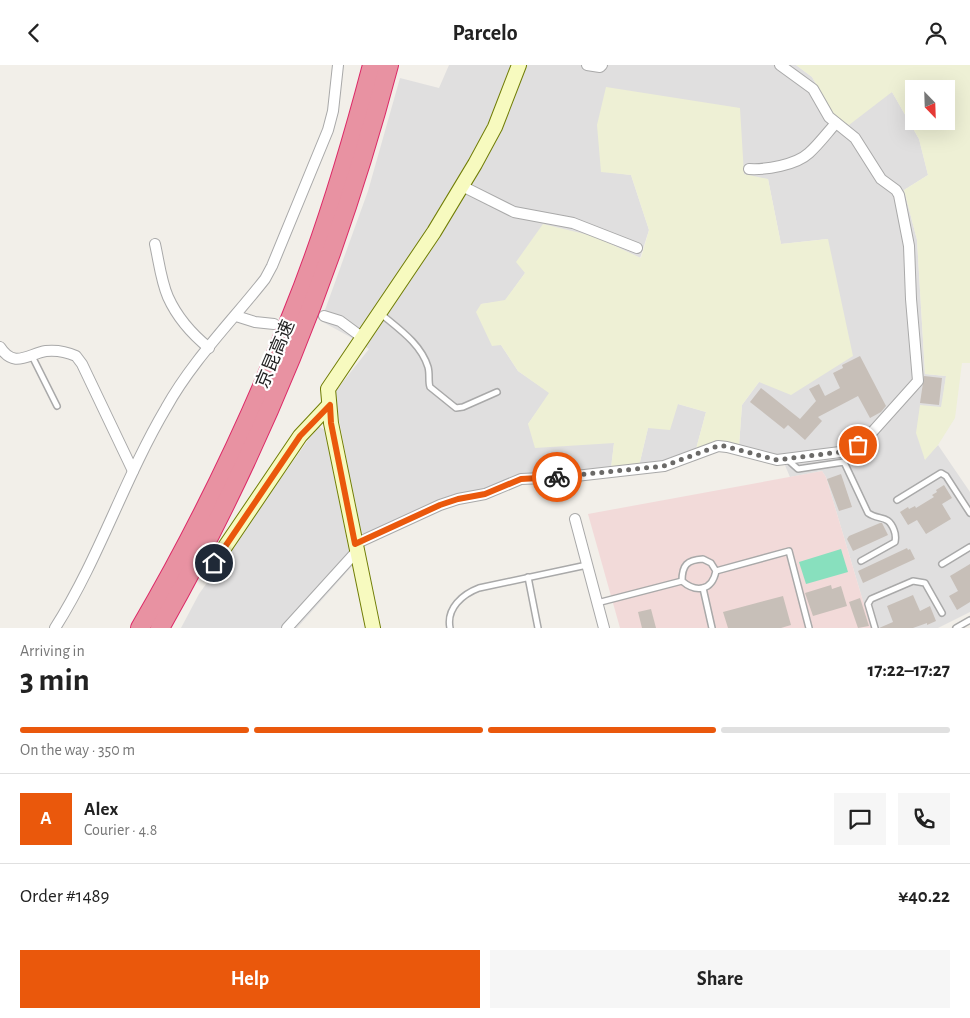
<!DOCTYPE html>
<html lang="en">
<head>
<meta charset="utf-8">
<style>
	:root { --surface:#fff; --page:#f6f6f6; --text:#222; --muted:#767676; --line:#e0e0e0; --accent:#ea580c }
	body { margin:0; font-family:"Alegreya Sans","Noto Sans SC",sans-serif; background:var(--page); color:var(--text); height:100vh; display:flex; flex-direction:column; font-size:19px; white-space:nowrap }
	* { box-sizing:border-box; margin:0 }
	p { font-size:16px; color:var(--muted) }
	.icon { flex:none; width:28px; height:28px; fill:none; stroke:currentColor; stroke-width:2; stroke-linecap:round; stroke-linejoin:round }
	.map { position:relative; height:563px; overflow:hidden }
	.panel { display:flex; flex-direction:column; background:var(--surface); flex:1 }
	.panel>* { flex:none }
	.needle { width:32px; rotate:157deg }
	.fabs { position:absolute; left:905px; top:15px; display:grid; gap:10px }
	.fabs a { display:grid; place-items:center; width:50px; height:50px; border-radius:0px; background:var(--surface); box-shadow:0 5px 20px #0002; font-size:25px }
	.pin { position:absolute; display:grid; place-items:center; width:42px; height:42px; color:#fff; margin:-21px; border:2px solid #fff; border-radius:50%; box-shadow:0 1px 5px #0007 }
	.courier { position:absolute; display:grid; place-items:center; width:50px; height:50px; margin:-25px; border:4px solid #ea580c; border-radius:50%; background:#fff; color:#222; box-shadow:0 1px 6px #0007 }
	.overview em { font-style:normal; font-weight:600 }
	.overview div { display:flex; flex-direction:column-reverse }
	.overview { display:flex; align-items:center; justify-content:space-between; height:85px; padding:0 20px }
	h1 { font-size:32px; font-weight:600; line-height:38px }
	.bar { display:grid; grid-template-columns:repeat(4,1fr); gap:8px 5px; align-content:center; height:60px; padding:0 20px }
	.bar i { height:6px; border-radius:4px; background:var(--line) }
	.bar .on { background:var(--accent) }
	.bar p { grid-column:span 4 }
	.line { display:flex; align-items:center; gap:12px; padding:0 20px; border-top:1px solid var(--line) }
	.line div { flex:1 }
	.round { display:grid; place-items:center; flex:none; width:52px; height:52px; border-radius:0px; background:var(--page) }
	.action { display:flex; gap:10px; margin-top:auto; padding:10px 20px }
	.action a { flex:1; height:58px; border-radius:0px; background:var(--accent); color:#fff; font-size:20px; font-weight:600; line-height:58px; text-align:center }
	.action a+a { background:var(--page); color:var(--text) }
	header { display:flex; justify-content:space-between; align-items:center; height:65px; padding:0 20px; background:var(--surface); font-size:22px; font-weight:600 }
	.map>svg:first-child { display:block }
</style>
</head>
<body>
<header><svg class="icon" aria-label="back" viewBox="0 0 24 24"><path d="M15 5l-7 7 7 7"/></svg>Parcelo<svg class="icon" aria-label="person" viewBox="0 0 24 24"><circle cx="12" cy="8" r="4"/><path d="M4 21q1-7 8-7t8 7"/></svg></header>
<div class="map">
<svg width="970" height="563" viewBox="0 0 970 563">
	<rect width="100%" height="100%" fill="#f2efe9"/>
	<g fill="#e0dfdf">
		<path d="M449,0H796L812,12L836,53L892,27L919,74L928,110L904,125L917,175L925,309L946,311L942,342L924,394L938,380L970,427V547L938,563H871L826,412L822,406L790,412L781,391L739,381L742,340L759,317L827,174L781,179L768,114L601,106L631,110L649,165L640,193L593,171L525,208L505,236L481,239L501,280L518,306L550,328L528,359L614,378L611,403L518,411L367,470L360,467L334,328L369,284L352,273L321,256L368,126L400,13L439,23Z"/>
		<path d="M678,339L706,347L696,384L668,398L639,401L648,363Z"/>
		<path d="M318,361L325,365L352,501L297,563H181L199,529Z"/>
	</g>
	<path fill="#f2dad9" d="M822,406L826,412L871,563H620L588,449Z"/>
	<g fill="#eef0d5" fill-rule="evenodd">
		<path d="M796,0H970V298H962L955,353L938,380L925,395L916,368L920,340L941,342L946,311L925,309L917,175L904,125L928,110L919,74L892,27L849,60L836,53L812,12ZM914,24H946V56H914Z"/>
		<path d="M606,22L740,43L744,109L768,114L781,179L828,174L853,291L791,330L759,317L742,340L739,381L696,384L706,347L678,339L670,365L648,363L639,401L611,403L614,378L535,383L528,359L549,328L518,306L501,280L492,281L476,247L481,239L505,235L525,208L516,197L543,159L593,171L641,193L649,165L631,110L601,107L597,60Z"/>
	</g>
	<path fill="#88e0be" d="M841,484L848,507L806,519L799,497Z"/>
	<g fill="#c7bfb8">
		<path d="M860,291L886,341L881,347L870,353L858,331L818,352L822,356L805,375L788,360L784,364L750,337L761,323L800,354L816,336L809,324L819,319L825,331L840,323L833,308L843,303L842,300Z"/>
		<path d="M924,311L942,313L939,340L920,338Z"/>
		<path d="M841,409L852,442L839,446L827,414Z"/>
		<path d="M944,420L952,433L942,439L951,454L926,469L917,455L908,460L900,447L908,442L909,444L915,441L916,443L934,432L932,430L937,427L936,425Z"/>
		<path d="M880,458H882L888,470L853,486L847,474L849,471Z"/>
		<path d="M907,483L908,485L910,484L915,494L863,518L858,506Z"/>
		<path d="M970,499V537L957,545L949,531L958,526L950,511Z"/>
		<path d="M831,520L832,524L841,521L847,541L813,551L805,528Z"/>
		<path d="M913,530L920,546L930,541L936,556L927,560V558L913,563H879L893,557L887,541Z"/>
		<path d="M783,531L791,560L781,563H728L723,547Z"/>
		<path d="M860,533L869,561L858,563L849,537Z"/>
		<path d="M651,544L656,563H642L638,547Z"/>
	</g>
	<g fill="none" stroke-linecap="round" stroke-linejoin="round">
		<g stroke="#a9a9a9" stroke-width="8">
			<g id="lane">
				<path d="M381,249C399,264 421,279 428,302C430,309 428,316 430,322L456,343L463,342L497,327"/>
				<path d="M32,291L57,341"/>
				<path d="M788,395L798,404L844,397L868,448C879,456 888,449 894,465C896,470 896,472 895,477L861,496"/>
				<path d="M897,435L941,408L946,411L970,448"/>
				<path d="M703,494L711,498L716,506C712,526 696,528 682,516C682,500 687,495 703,494Z"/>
				<path d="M942,499L970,482"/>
				<path d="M716,506L789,486L809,563"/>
				<path d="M528,512L538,563"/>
				<path d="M703,523L712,563"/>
				<path d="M597,538L682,516"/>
				<path d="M450,563C446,543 463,529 479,523L587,500"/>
				<path d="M875,563L868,539L871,534L913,516L925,518L942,548"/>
				<path d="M956,563L970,555"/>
			</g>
		</g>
		<g stroke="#a9a9a9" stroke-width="12">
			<g id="street">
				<path d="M587,0L600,2L602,0"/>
				<path d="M749,104C766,105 796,100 809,88C819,79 827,68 836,58"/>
				<path d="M462,121L514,147L573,158L637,183"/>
				<path d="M155,179C159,197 161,216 168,232C177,252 193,270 209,283"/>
				<path d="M236,251L255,257L274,259"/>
				<path d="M324,251L340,256L363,273"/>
				<path d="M0,282C14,304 28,289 46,286C56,285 67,287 76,291L82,299L133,406"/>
				<path d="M575,454L604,563"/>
				<path d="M355,479L440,440L458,434L485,429L521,414L567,412L664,401L718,381L727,382L777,395L848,386L866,374L918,316L911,234L909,181L899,130L896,125L881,114L855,73L829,52L813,24L780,0"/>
				<path d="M55,563C99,494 124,414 166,343C192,296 232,256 265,214L272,201L328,65L333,46L338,0"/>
				<path d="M287,563L356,487"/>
			</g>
		</g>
		<g stroke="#707d05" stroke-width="16">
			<g id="secondary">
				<path d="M214,498L300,371L329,340"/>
				<path d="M373,563L331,358L328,324L434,167L475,99L495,62L519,0"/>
			</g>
		</g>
		<g stroke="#dc2a67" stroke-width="20">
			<g id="highway">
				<path d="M140,563C199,462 249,358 292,249C325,168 350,84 372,0"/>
				<path d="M160,563C261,385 337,197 389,0"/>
			</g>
		</g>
		<use href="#lane" stroke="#fff" stroke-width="5"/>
		<use href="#street" stroke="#fff" stroke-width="10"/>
		<use href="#secondary" stroke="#f7fabf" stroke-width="14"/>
		<use href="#highway" stroke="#e892a2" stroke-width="18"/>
	</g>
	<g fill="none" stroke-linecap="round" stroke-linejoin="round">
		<path stroke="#6b6a68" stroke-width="5" stroke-dasharray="0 9" d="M557,412L664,401L718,381H724L777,395L848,386L858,380"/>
		<path stroke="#ea580c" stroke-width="6" d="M214,498L300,371L330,340L331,358L355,479L440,440L458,434L485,429L521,414L557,412"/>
	</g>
	<g text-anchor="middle" stroke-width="4.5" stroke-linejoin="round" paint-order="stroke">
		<g font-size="18" fill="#222" stroke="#fff">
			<text transform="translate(275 289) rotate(-67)" y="6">京昆高速</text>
		</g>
	</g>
</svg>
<div class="fabs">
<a><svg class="needle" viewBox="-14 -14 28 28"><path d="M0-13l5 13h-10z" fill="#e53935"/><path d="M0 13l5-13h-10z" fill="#767676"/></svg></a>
</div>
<div class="pin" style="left:858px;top:380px;background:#ea580c"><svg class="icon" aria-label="bag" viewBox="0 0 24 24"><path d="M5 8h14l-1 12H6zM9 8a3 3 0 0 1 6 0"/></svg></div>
<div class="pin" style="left:214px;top:498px;background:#1f2937"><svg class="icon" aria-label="home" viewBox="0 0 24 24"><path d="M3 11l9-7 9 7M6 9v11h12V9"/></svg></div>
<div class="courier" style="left:557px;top:412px"><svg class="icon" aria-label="bike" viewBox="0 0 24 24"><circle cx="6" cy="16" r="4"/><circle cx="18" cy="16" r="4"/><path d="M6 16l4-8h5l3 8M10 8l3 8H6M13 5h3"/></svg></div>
</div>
<section class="panel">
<div class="overview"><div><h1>3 min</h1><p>Arriving in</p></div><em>17:22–17:27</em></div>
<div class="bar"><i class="on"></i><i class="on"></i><i class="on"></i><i></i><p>On the way · 350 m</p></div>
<div class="line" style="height:90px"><b class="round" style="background:var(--accent);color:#fff">A</b><div><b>Alex</b><p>Courier · 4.8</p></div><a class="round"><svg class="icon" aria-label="chat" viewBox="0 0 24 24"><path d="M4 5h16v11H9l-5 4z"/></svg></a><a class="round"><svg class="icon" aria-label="phone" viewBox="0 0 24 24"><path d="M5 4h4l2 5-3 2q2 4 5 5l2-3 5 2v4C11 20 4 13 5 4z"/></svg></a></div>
<div class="line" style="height:65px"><div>Order #1489</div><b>¥40.22</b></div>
<div class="action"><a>Help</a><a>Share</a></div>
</section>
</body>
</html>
